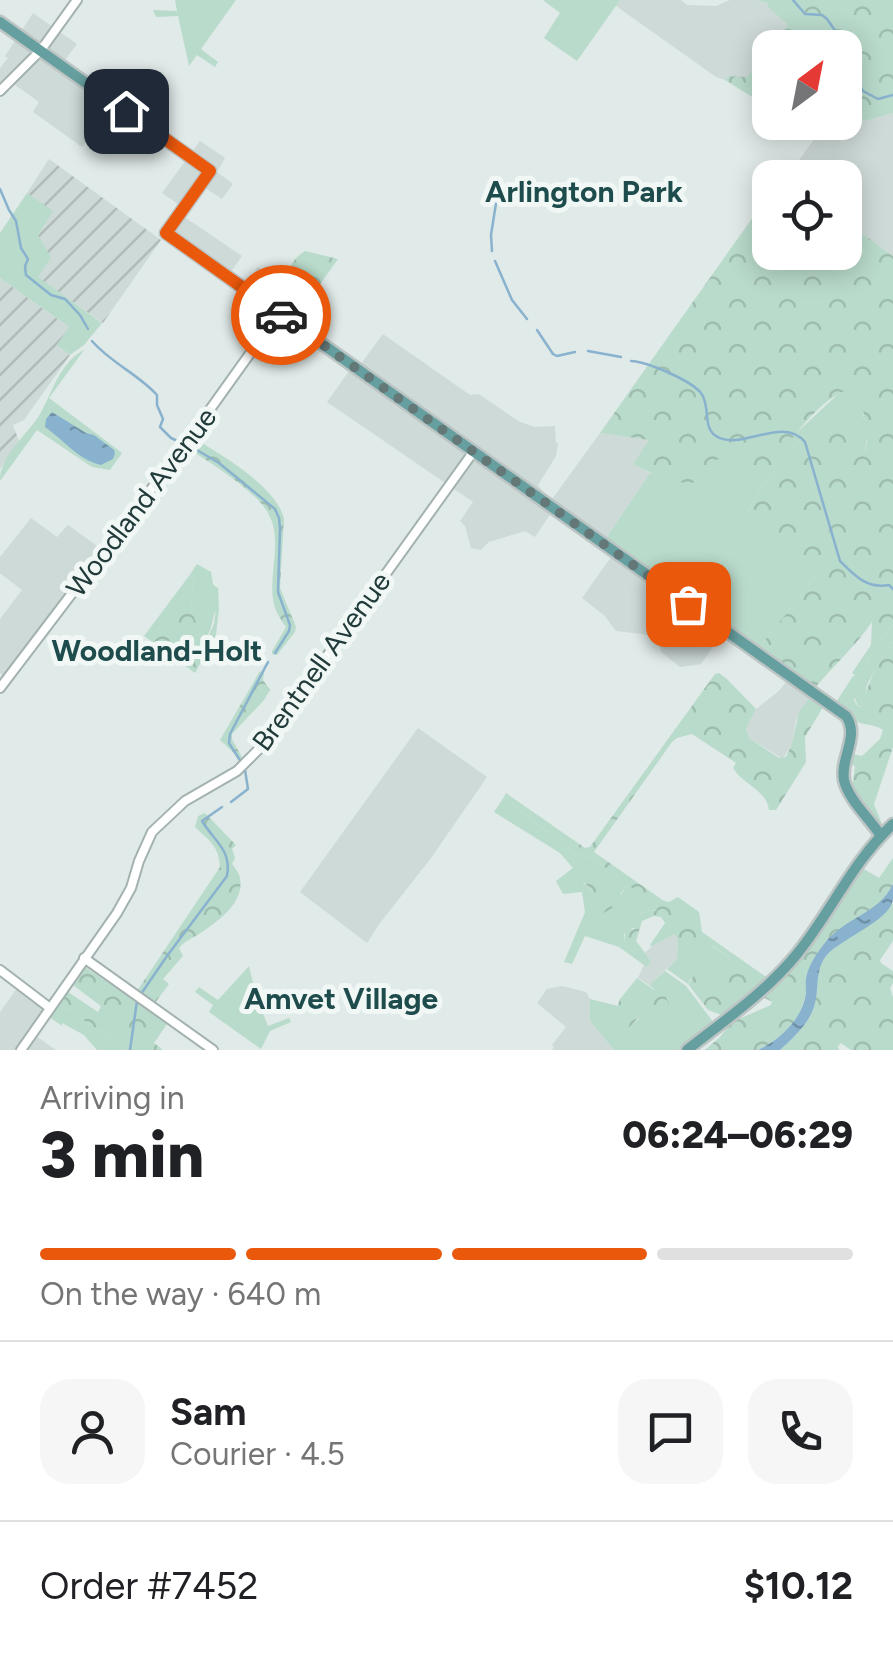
<!DOCTYPE html>
<html lang="en">
<head>
<meta charset="utf-8">
<style>
	:root { --surface:#fff; --page:#f6f6f6; --text:#202124; --muted:#757577; --line:#e0e0e0; --accent:#ea580c }
	body { margin:0; font-family:Figtree,sans-serif; background:var(--page); color:var(--text); height:100vh; display:flex; flex-direction:column; font-size:38px; white-space:nowrap }
	* { box-sizing:border-box; margin:0 }
	p { font-size:32px; color:var(--muted) }
	.icon { flex:none; width:55px; height:55px; fill:none; stroke:currentColor; stroke-width:2; stroke-linecap:round; stroke-linejoin:round }
	.map { position:relative; height:1050px; overflow:hidden }
	.side { display:flex; flex-direction:column; background:var(--surface); flex:1 }
	.side>* { flex:none }
	.needle { width:65px; rotate:32deg }
	.fabs { position:absolute; left:752px; top:30px; display:grid; gap:20px }
	.fabs a { display:grid; place-items:center; width:110px; height:110px; border-radius:20px; background:var(--surface); box-shadow:0 5px 25px #0003; font-size:50px }
	.pin { position:absolute; display:grid; place-items:center; width:85px; height:85px; color:#fff; margin:-42px; border-radius:20px; box-shadow:0 5px 15px #0006 }
	.courier { position:absolute; display:grid; place-items:center; width:100px; height:100px; margin:-50px; border:8px solid #ea580c; border-radius:50%; background:#fff; color:#222; box-shadow:0 2px 12px #0007 }
	.head em { font-style:normal; font-weight:800 }
	.head div { display:flex; flex-direction:column-reverse }
	.head { display:flex; align-items:center; justify-content:space-between; height:170px; padding:0 40px }
	h1 { font-size:65px; font-weight:800; line-height:75px }
	.bar { display:grid; grid-template-columns:repeat(4,1fr); gap:15px 10px; align-content:center; height:120px; padding:0 40px }
	.bar i { height:12px; border-radius:8px; background:var(--line) }
	.bar .selected { background:var(--accent) }
	.bar p { grid-column:span 4 }
	.line { display:flex; align-items:center; gap:25px; padding:0 40px; border-top:2px solid var(--line) }
	.line div { flex:1 }
	.round { display:grid; place-items:center; flex:none; width:105px; height:105px; border-radius:30px; background:var(--page) }
	.map>svg:first-child { display:block }
</style>
</head>
<body>
<div class="map">
<svg width="893" height="1050" viewBox="0 0 893 1050">
	<defs>
		<pattern id="industrial-furrows" width="10" height="10" patternUnits="userSpaceOnUse" patternTransform="scale(2.5)"><rect width="10" height="10" fill="#cedad8"/><path d="M-1 1l2-2M0 10L10 0M9 11l2-2" fill="none" stroke="#b1bcba"/></pattern>
		<pattern id="forest-crowns" width="20" height="18" patternUnits="userSpaceOnUse" patternTransform="scale(2.5)"><rect width="20" height="18" fill="#b9dbcb"/><path d="M2 6a3 3 0 1 1 6 0M12 15a3 3 0 1 1 6 0" fill="none" stroke="#9fbdaf"/></pattern>
		<pattern id="water-ripples" width="26" height="14" patternUnits="userSpaceOnUse" patternTransform="scale(2.5)"><rect width="26" height="14" fill="#89b2ce"/><path d="M2 4q2-2 4 0t4 0M15 11q2-2 4 0t4 0" fill="none" stroke="#7092a8"/></pattern>
	</defs>
	<rect width="100%" height="100%" fill="#e0eae8"/>
	<g fill="#cedad8">
		<path d="M620,0H681L687,5L716,6L730,0H755L768,3V7L789,25L750,75L747,77L729,76L725,80L716,77L616,6Z"/>
		<path d="M33,13L77,44L62,64L114,101L82,147L33,112L39,102L11,82L5,86L0,82V68L8,58L5,56Z"/>
		<path d="M845,110L865,121L893,113V256L845,221V178H786L826,123L845,122Z"/>
		<path d="M200,141L225,158L217,172L233,184L222,199L201,185L184,208L162,193Z"/>
		<path d="M180,214L242,256L228,276L166,233Z"/>
		<path d="M258,267L268,274L253,294L270,305L291,278L313,294L291,324L280,323L267,340L262,337L260,339L242,326L249,314L233,303Z"/>
		<path d="M383,334L470,395L479,394L518,421L535,427L555,426L556,443H558L556,456L538,485L550,502L600,433L650,440L633,464L650,473L604,541L555,507L535,537L525,531L489,542L481,550L471,548L465,526L460,521L473,502L327,402L354,364L360,365Z"/>
		<path d="M31,518L57,537L68,525L104,551L7,678L0,673V619L22,590L0,573V557Z"/>
		<path d="M616,550L726,628L701,664L680,667L661,652L658,636L616,631L605,616L582,598Z"/>
		<path d="M792,674L814,689L796,720L792,743L783,759L749,738L746,729L756,709L779,691Z"/>
		<path d="M418,728L487,777L431,858L380,923L367,943L300,892Z"/>
		<path d="M673,934L678,938L677,959L649,985L638,978L644,965L647,967L651,961L645,953L652,946Z"/>
		<path d="M21,983L50,1006L33,1034L56,1050H0V1012Z"/>
		<path d="M562,986L586,992L590,999V1021L614,1050H552L554,1047L552,1045L566,1027L537,1003L547,989Z"/>
	</g>
	<g fill="url(#industrial-furrows)">
		<path d="M49,159L161,240L103,323L37,277L38,235L52,211L27,193Z"/>
		<path d="M0,278L70,328L57,345L70,355L24,420L13,425L19,441L0,469Z"/>
	</g>
	<g fill="#b9dbcb">
		<path d="M175,0H236L201,49L218,62L215,67L197,55L189,66L178,16L156,17L153,10L177,11Z"/>
		<path d="M543,0H620L577,61L544,38L560,13Z"/>
		<path d="M27,193L53,211L38,235L51,257L38,277L102,323L84,345L70,355L57,345L69,327L0,278V233Z"/>
		<path d="M84,350L49,398L122,453L110,470L92,467L37,430L0,481C0,454 27,436 40,414C53,392 59,363 84,350Z"/>
		<path d="M847,389H856L863,396L866,405L863,415L868,430L865,451L861,453L858,449L812,444L803,436L765,483L748,511L815,578L757,650L604,541L650,473L688,483L718,459L795,434L837,395Z"/>
		<path d="M197,564L211,572L213,584L217,588L218,586L219,608L218,607C211,615 214,628 206,637C187,617 191,605 194,579L189,576Z"/>
		<path d="M893,624V642L874,671L867,685L863,704L858,707L855,698L846,712L835,704L853,676L860,675L871,655Z"/>
		<path d="M504,797L574,854L596,860L607,869L604,874H586L583,882L595,894L621,895L627,884H629L656,903L659,908L656,911L647,910L636,917V926L624,934L625,942L619,947L585,936L572,964L564,962L585,912L582,892L563,894L556,881L573,868L560,853L494,812Z"/>
		<path d="M712,946L731,958L717,973L690,979L688,984L667,969L677,959C689,964 702,953 712,946Z"/>
		<path d="M249,966L256,996L268,1026L289,1018L291,1022L270,1031L261,1049L209,1012L213,1005L195,992L199,987L218,1000Z"/>
		<path d="M665,971L686,986L714,1023L683,1050H614L590,1021V999L618,1006L612,1022L629,1028C649,1005 662,1016 671,979L655,990L649,985Z"/>
		<path d="M58,1003L119,1044L122,1050H97L84,1035L62,1023V1026L48,1016Z"/>
	</g>
	<g fill="url(#forest-crowns)">
		<path d="M755,0H893V113L865,121L845,110V48L771,47L788,25L768,7V3Z"/>
		<path d="M770,49V108L725,80L729,76L747,77Z"/>
		<path d="M770,193V252H845V221L893,256V624L871,655L860,675L857,677L852,673L871,645L872,622C855,647 833,666 814,689L757,650L815,578L748,511L765,483L803,436L812,444L840,422L861,452L865,451C869,437 866,431 864,418C862,405 868,400 855,389C823,389 779,456 761,481L718,459C711,465 703,478 695,482C681,487 645,471 633,464L649,440L600,433Z"/>
		<path d="M305,251L338,259L313,294L285,273L297,257Z"/>
		<path d="M195,439C222,455 277,487 284,519L280,588L296,627L295,632L277,655L272,654V651L286,627C280,618 274,610 273,599C269,571 283,539 268,513C255,490 210,463 188,448Z"/>
		<path d="M189,576L194,579C191,605 188,614 205,636L209,635L214,624L216,607L219,608L216,635L195,673L144,636Z"/>
		<path d="M893,642V747L874,804L883,827L880,828L851,794L855,766L846,763L848,753L862,756L880,739L883,730C869,720 854,730 845,707L853,697L857,706L860,707L874,671Z"/>
		<path d="M260,671L264,673L263,680L270,690L264,700L232,734V739L244,761L241,765L235,754L220,740Z"/>
		<path d="M719,673L727,679L756,709L746,729L749,738L779,758L786,757L792,743L799,712L812,694L825,704L805,737L806,762L776,810H769C767,790 743,785 733,768L736,763L692,734L677,738L672,742L594,852L664,901L669,902L678,897L699,912L702,932L769,979L724,1016L708,1010L688,984L697,971L706,970L717,973L731,958L713,946L700,960L678,961L677,959L678,939L674,934L652,946L650,945L665,923L661,917L654,916L642,921L636,941L651,961L647,967L644,965L619,947L625,942V931L634,929L636,917L647,910L656,911L658,906L627,884L612,908L604,913L595,894L581,879L586,874H604L607,869L596,860L574,854L504,797L506,793L585,848L590,847L715,674Z"/>
		<path d="M205,813L236,845L232,849L235,858L232,864C235,868 239,873 240,878C245,903 217,922 199,934C191,939 185,941 179,948L183,956L163,979L169,984L155,1003L137,991L220,867C219,845 208,840 195,827L198,816Z"/>
		<path d="M893,858C893,866 893,875 893,882C888,914 842,919 825,943C819,952 809,966 806,977C805,982 806,987 806,992C803,1018 781,1040 758,1050H705L720,1037L732,1022L771,1005L772,1002L761,996L859,866L879,878Z"/>
		<path d="M893,903V941L880,960L881,963L893,971V983L890,988L893,997V1050H851L841,1043L838,1046L839,1050H780C794,1037 809,1024 814,1006C818,990 814,972 824,959C842,935 874,926 893,903Z"/>
		<path d="M85,967L166,1022L167,1024L154,1043L163,1050H122L119,1044L58,1003L68,992L98,1012L101,1006L73,985Z"/>
		<path d="M637,978L654,990L671,979L675,981L677,986L672,996L666,998L669,1003L668,1009L637,1019L629,1028L615,1027L612,1022L620,999Z"/>
	</g>
	<g fill="url(#water-ripples)">
		<path d="M52,412L86,433L94,435L114,450L115,453L113,459L101,465C77,459 65,441 45,427L46,419Z"/>
		<path d="M893,884C893,889 893,895 893,900C889,921 842,938 827,955C814,970 820,988 814,1007C808,1025 793,1038 780,1050H758C780,1040 803,1018 806,993C806,988 805,983 806,978C808,966 817,953 824,944C843,918 879,914 893,884Z"/>
	</g>
	<g fill="none" stroke-linecap="round" stroke-linejoin="round">
		<g stroke="#89b2ce" stroke-width="2.5">
			<path d="M793,0L805,14L822,15L827,19L848,49L858,82L863,91L878,99L893,95"/>
			<path d="M0,189L9,210L16,221L21,248L28,259L25,266L26,275L51,295L65,299L80,315L88,329"/>
			<path d="M492,251L491,235L497,197"/>
			<path d="M495,261L512,300L527,319"/>
			<path d="M537,330L553,354L557,356L575,352"/>
			<path d="M92,341C111,363 138,374 157,395V405L163,419L160,427L171,438L182,443"/>
			<path d="M588,351L621,357"/>
			<path d="M631,361C648,362 690,380 701,393C711,406 702,427 716,436C741,452 782,415 805,442L840,561C855,576 867,589 889,585L893,589"/>
			<path d="M190,446L219,463L275,509L279,518L280,529L278,592L290,625L289,631L275,653"/>
			<path d="M241,762L229,743L230,734L268,662"/>
			<path d="M231,802L248,789L245,770"/>
			<path d="M141,994L167,956L227,876C232,850 214,841 202,821L222,807"/>
			<path d="M130,1050L137,1001"/>
		</g>
		<g stroke="#a3b2b0" stroke-width="12">
			<g id="minor">
				<path d="M0,91L41,50L77,0"/>
				<path d="M0,688L181,450L279,313"/>
				<path d="M84,958L213,1050"/>
				<path d="M0,970L50,1008"/>
				<path d="M21,1050L117,913L131,888L139,861L152,832L185,801L237,771L263,745L474,451"/>
			</g>
		</g>
		<g stroke="#bcc4c4" stroke-width="15">
			<g id="major">
				<path d="M0,22L210,171L166,233L846,716C860,736 840,758 844,780C848,799 870,819 881,836"/>
				<path d="M687,1050C725,1020 766,992 797,954C831,912 853,861 893,824"/>
			</g>
		</g>
		<use href="#minor" stroke="#fff" stroke-width="8"/>
		<use href="#major" stroke="#669f9f" stroke-width="10"/>
	</g>
	<g fill="none" stroke-linecap="round" stroke-linejoin="round">
		<path stroke="#647877" stroke-width="10" stroke-dasharray="0 18" d="M281,315L688,604"/>
		<path stroke="#ea580c" stroke-width="12" d="M126,111L210,171L166,233L281,315"/>
	</g>
	<g text-anchor="middle" stroke-width="10" stroke-linejoin="round" paint-order="stroke">
		<g font-size="28" fill="#213a3a" stroke="#f0f7f5">
			<text transform="translate(141 502) rotate(-53)" y="10">Woodland Avenue</text>
			<text transform="translate(321 661) rotate(-54)" y="10">Brentnell Avenue</text>
		</g>
		<g font-size="30" font-weight="bold" fill="#1e4b4b" stroke="#f0f7f5">
			<text x="584" y="202">Arlington Park</text>
			<text x="157" y="661">Woodland-Holt</text>
			<text x="341" y="1009">Amvet Village</text>
		</g>
	</g>
</svg>
<div class="fabs">
<a><svg class="needle" viewBox="-14 -14 28 28"><path d="M0-13l5 13h-10z" fill="#e53935"/><path d="M0 13l5-13h-10z" fill="#757577"/></svg></a>
<a><svg class="icon" aria-label="locate" viewBox="0 0 24 24"><circle cx="12" cy="12" r="6"/><path d="M12 2v4M12 18v4M2 12h4M18 12h4"/></svg></a>
</div>
<div class="pin" style="left:688px;top:604px;background:#ea580c"><svg class="icon" aria-label="bag" viewBox="0 0 24 24"><path d="M5 8h14l-1 12H6zM9 8a3 3 0 0 1 6 0"/></svg></div>
<div class="pin" style="left:126px;top:111px;background:#1f2937"><svg class="icon" aria-label="home" viewBox="0 0 24 24"><path d="M3 11l9-7 9 7M6 9v11h12V9"/></svg></div>
<div class="courier" style="left:281px;top:315px"><svg class="icon" aria-label="car" viewBox="0 0 24 24"><path d="M5 17H2v-5l4-1 3-4h7l3 4 3 1v5h-3M9 17h6M6 11h13"/><circle cx="7" cy="17" r="2"/><circle cx="17" cy="17" r="2"/></svg></div>
</div>
<section class="side">
<div class="head"><div><h1>3 min</h1><p>Arriving in</p></div><em>06:24–06:29</em></div>
<div class="bar"><i class="selected"></i><i class="selected"></i><i class="selected"></i><i></i><p>On the way · 640 m</p></div>
<div class="line" style="height:180px"><a class="round"><svg class="icon" aria-label="person" viewBox="0 0 24 24"><circle cx="12" cy="8" r="4"/><path d="M4 21q1-7 8-7t8 7"/></svg></a><div><b>Sam</b><p>Courier · 4.5</p></div><a class="round"><svg class="icon" aria-label="chat" viewBox="0 0 24 24"><path d="M4 5h16v11H9l-5 4z"/></svg></a><a class="round"><svg class="icon" aria-label="phone" viewBox="0 0 24 24"><path d="M5 4h4l2 5-3 2q2 4 5 5l2-3 5 2v4C11 20 4 13 5 4z"/></svg></a></div>
<div class="line" style="height:130px"><div>Order #7452</div><b>$10.12</b></div>
</section>
</body>
</html>
